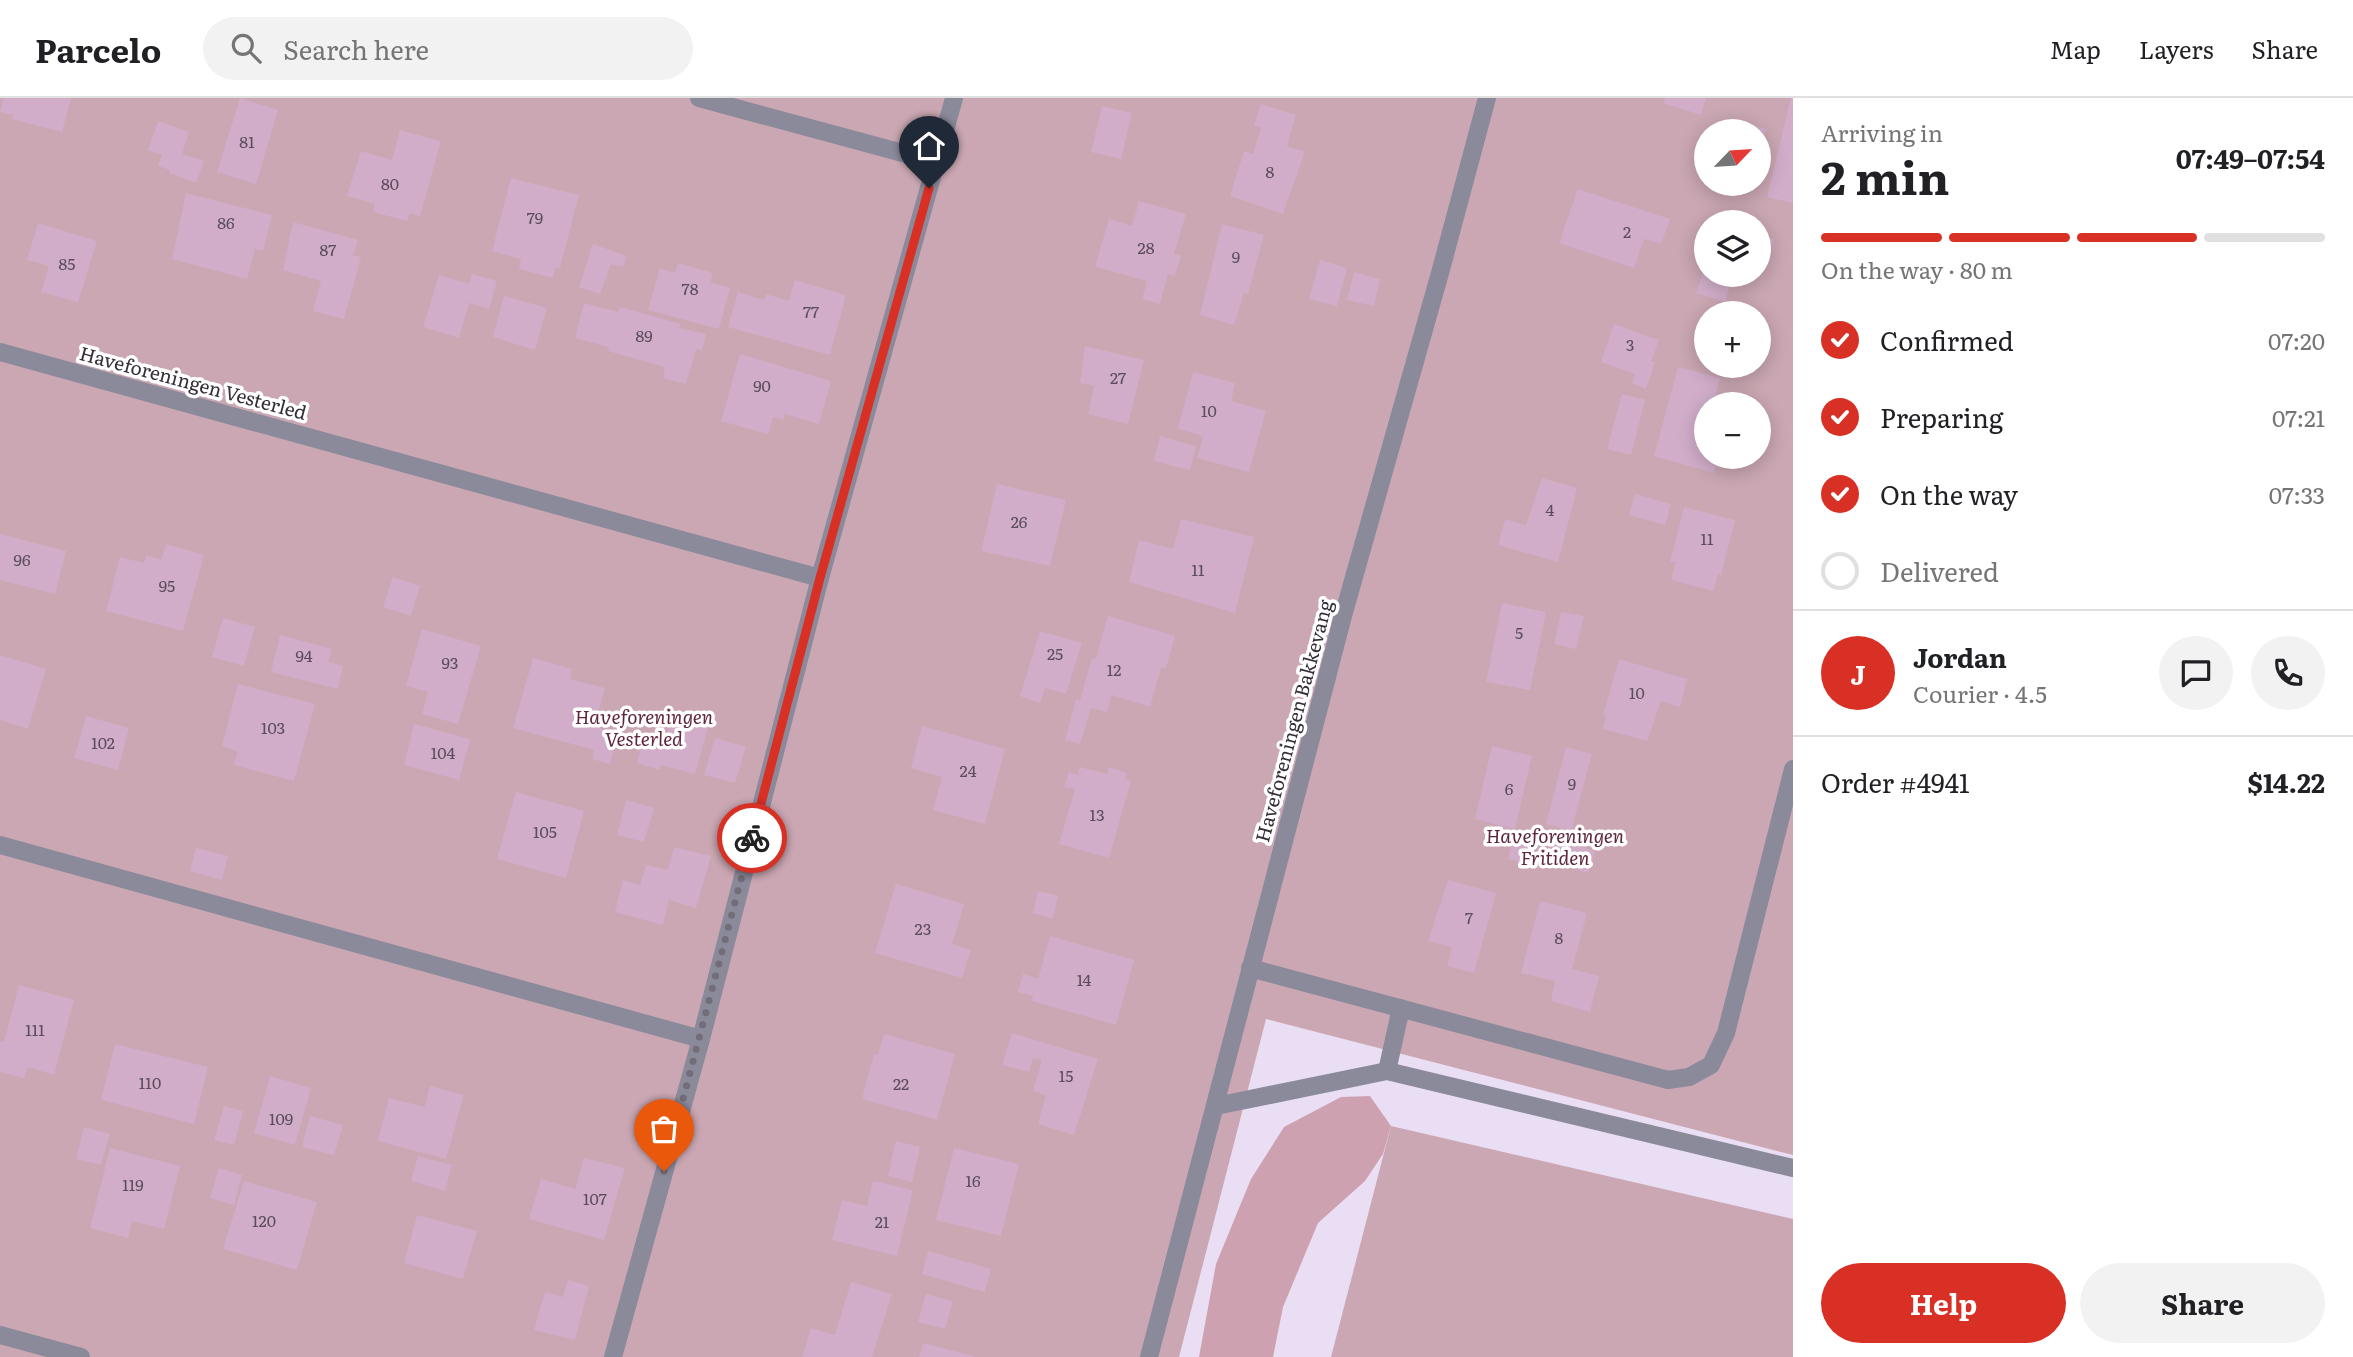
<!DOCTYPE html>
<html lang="en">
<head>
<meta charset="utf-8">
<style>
	:root { --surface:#fff; --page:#f2f2f2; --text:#202124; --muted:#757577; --line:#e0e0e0; --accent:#d93025 }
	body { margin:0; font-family:Literata,serif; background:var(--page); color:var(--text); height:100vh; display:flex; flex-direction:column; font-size:26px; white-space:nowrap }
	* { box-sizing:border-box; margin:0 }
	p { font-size:23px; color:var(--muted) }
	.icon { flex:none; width:38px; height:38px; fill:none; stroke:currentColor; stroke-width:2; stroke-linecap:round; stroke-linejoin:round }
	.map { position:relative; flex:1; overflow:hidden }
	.sheet { display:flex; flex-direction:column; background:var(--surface); width:560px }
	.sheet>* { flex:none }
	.needle { width:46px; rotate:65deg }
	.controls { position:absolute; left:1694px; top:21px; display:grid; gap:14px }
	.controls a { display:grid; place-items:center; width:77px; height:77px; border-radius:50%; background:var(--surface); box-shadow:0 4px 18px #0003; font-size:35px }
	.pin { position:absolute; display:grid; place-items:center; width:60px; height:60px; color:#fff; margin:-72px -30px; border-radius:50% 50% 50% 0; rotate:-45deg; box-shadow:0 0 7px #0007 }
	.pin .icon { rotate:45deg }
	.courier { position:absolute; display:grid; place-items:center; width:70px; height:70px; margin:-35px; border:5px solid #d93025; border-radius:50%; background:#fff; color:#222; box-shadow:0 2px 9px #0007 }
	.summary em { font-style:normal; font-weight:700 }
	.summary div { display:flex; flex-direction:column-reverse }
	.summary { display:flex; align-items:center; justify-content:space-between; height:119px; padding:0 28px }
	h1 { font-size:46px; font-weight:700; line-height:52px }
	.bar { display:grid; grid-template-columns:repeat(4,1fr); gap:10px 7px; align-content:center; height:84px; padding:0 28px }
	.bar i { height:9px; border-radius:5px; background:var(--line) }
	.bar .active { background:var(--accent) }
	.bar p { grid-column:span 4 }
	.line { display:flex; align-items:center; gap:18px; padding:0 28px; border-top:2px solid var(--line) }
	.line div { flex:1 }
	.round { display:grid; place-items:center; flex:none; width:74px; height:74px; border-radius:37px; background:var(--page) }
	ol { padding:0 28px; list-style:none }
	li { display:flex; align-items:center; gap:21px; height:77px }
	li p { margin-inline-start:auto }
	li .icon { padding:7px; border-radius:50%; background:var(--accent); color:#fff; stroke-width:4 }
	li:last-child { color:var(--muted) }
	li i { width:38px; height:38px; border:4px solid var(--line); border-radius:50% }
	.action { display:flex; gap:14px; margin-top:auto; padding:14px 28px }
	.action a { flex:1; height:80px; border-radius:42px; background:var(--accent); color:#fff; font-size:28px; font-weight:700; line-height:80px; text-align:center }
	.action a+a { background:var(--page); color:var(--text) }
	header { display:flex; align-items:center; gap:42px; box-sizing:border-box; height:98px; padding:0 35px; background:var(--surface); border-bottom:2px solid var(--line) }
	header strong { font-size:33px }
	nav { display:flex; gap:38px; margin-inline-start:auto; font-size:24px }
	.search { width:490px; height:63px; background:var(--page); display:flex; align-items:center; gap:18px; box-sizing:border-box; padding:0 24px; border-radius:38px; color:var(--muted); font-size:26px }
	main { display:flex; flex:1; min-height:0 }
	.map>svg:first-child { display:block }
</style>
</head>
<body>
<header>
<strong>Parcelo</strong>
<div class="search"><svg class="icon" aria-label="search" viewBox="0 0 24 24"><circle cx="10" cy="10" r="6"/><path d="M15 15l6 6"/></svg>Search here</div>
<nav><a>Map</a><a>Layers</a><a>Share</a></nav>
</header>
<main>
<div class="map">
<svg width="1793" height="1259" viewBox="0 0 1793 1259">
	<rect width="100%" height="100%" fill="#eadef4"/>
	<g fill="#caa7b2" fill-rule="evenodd">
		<path d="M0,0H1793V1057L1266,921L1179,1259H0ZM1706,33H1759V86H1706ZM1706,124H1759V177H1706ZM1706,215H1759V268H1706ZM1706,306H1759V359H1706Z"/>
		<path d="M1391,1028L1793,1121V1259H1331Z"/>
	</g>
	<path fill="#cea1b0" d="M1370,998L1391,1028L1383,1056L1365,1083L1318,1125L1283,1209L1273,1259H1199L1216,1166L1251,1081L1284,1029L1341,999Z"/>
	<g fill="#d1adc9">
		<path d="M4,0H71L62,34L12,21L13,17L0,14Z"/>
		<path d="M240,0L278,12L256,86L217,74Z"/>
		<path d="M1665,0H1706L1701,17L1663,5Z"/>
		<path d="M1791,0H1793V105L1767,99Z"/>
		<path d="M1261,6L1296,17L1287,48L1305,54L1283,116L1230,98L1244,53L1253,56L1261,30L1254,27Z"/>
		<path d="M1102,8L1132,15L1121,61L1091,54Z"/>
		<path d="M158,23L189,34L182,56L204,63L196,85L169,75L170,72L158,68L162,57L148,52Z"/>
		<path d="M1742,25L1766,31L1759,52V33H1740Z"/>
		<path d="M400,32L441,43L420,118L410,115L407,123L373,114L375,106L347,98L361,53L392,62Z"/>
		<path d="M511,80L579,97L560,170L556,169L553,180L519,171L521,161L492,153Z"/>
		<path d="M1578,91L1670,121L1661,146L1644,141L1634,170L1559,145Z"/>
		<path d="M186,95L272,117L263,153L255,151L247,181L172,161Z"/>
		<path d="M1139,103L1186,116L1174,156L1181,158L1175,178L1168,176L1160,206L1142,201L1147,183L1095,169L1109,121L1132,128Z"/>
		<path d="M293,124L358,142L353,157L361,159L344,221L313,213L321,183L283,172Z"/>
		<path d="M38,125L97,143L78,204L41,194L49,168L27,162Z"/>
		<path d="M1222,126L1264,137L1248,196L1244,195L1234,227L1200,217Z"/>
		<path d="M1759,136L1774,141L1765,168L1759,166Z"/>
		<path d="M593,146L627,158L623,169L611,166L600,196L579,189Z"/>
		<path d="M1320,162L1347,170L1337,208L1309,201Z"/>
		<path d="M678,165L713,175L710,184L730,190L719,231L648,212L660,170L675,175Z"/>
		<path d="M1706,165V177H1733L1725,204L1696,195Z"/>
		<path d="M1354,174L1380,181L1374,208L1347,202Z"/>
		<path d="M472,176L497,183L489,211L469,205L459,240L423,229L439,177L469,186Z"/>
		<path d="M795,182L846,197L830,257L728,229L738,194L764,202L766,196L789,203Z"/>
		<path d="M504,198L547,210L535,252L493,239Z"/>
		<path d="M584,205L618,214L620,209L681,226L679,230L706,236L702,252L696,251L686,286L663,280L665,269L608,253L609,249L575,240Z"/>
		<path d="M1614,226L1659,242L1651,263L1655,264L1646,291L1632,285L1635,276L1601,264Z"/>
		<path d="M1085,248L1144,262L1128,326L1088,316L1094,288L1080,285Z"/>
		<path d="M740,256L831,283L819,326L785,316L783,322L773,319L768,336L721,323Z"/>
		<path d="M1678,269L1720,280L1713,306H1706V359H1718L1714,375L1654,358Z"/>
		<path d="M1193,274L1235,285L1231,303L1266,313L1249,374L1197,360L1203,338L1178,331Z"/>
		<path d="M1622,296L1645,302L1631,357L1607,351Z"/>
		<path d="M1160,338L1196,348L1190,372L1154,363Z"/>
		<path d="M1542,380L1577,390L1558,464L1498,447L1505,421L1526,427Z"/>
		<path d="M997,386L1066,402L1050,468L981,453Z"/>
		<path d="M1635,396L1671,406L1665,427L1629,417Z"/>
		<path d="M1684,409L1735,422L1721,477L1718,476L1714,493L1671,482L1676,464H1670Z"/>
		<path d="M1181,421L1254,439L1235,515L1129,484L1139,442L1173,451Z"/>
		<path d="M0,436L66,453L55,496L0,482Z"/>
		<path d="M166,446L204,457L183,533L106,513L120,459L144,465L146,457L161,462Z"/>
		<path d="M393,479L420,488L411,518L383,509Z"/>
		<path d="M1502,505L1546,514L1530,592L1486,584Z"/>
		<path d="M1561,514L1584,518L1576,551L1554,546Z"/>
		<path d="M1108,518L1175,538L1166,570H1161L1150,609L1112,597L1107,614L1091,610L1080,646L1065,642L1076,601L1080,602L1092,560L1096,561Z"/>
		<path d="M223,520L255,529L244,568L212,559Z"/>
		<path d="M422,531L481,548L458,626L422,616L428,594L406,588Z"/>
		<path d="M1040,533L1082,545L1066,596L1045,590L1040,605L1020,598Z"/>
		<path d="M280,537L332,551L328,564L343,568L338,591L271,574Z"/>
		<path d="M0,557L46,571L28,631L0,622Z"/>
		<path d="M533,560L572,571L570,581L605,590L594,628L618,636L610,666L592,661L594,652L513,630Z"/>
		<path d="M1619,561L1687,581L1680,609L1661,603L1647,643L1603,631L1606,618L1603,617Z"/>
		<path d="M238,586L315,606L294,683L234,667L238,653L222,648Z"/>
		<path d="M673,615L709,626L695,676L661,667L660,672L637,665L642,645L663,650Z"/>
		<path d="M86,618L129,630L118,672L74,660Z"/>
		<path d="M414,626L470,641L459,682L404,667Z"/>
		<path d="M922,628L1005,651L985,726L933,712L942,679L911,670Z"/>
		<path d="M715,640L746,649L735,685L704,677Z"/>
		<path d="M1492,648L1532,658L1515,731L1531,734L1524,765L1508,761L1515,731L1475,721Z"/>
		<path d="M1566,649L1592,656L1571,733L1546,726Z"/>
		<path d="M1080,669L1107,676L1109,669L1127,675L1125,682L1131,683L1109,760L1059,746L1075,691L1064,689L1069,674L1078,677Z"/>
		<path d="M516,694L584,713L566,780L497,761Z"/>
		<path d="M626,702L654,710L644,744L617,737Z"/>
		<path d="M1557,742L1595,753L1588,775L1551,764Z"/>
		<path d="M674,749L711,758L696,810L669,802L663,827L615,814L623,782L640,787L646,767L668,772Z"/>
		<path d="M196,750L228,758L222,782L190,773Z"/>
		<path d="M1448,782L1496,795L1474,875L1447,868L1452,849L1428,843Z"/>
		<path d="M896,786L964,806L952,846L971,852L962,880L875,855Z"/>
		<path d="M1038,793L1058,798L1053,821L1033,815Z"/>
		<path d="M1540,803L1587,815L1572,871L1599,878L1590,914L1551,903L1555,883L1521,875Z"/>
		<path d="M1050,838L1134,862L1116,927L1032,903L1033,898L1018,894L1023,876L1038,881Z"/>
		<path d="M19,887L74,902L54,977L28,969L24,980L0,974V943L4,944Z"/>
		<path d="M1012,935L1098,961L1074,1037L1038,1026L1046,997L1033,993L1042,962L1033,960L1029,974L1002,967Z"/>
		<path d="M884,936L955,956L937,1022L862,1001L874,956L878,957Z"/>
		<path d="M115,946L208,969L194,1026L101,1002Z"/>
		<path d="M270,978L311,990L295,1047L254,1035Z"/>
		<path d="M430,988L464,997L446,1061L378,1043L389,1000L425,1009Z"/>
		<path d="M224,1008L243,1013L234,1047L214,1042Z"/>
		<path d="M310,1018L343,1027L334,1057L302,1049Z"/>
		<path d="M84,1029L110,1036L101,1067L76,1061Z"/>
		<path d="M896,1043L920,1049L912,1084L888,1078Z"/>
		<path d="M110,1050L180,1068L164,1131L132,1123L128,1140L90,1130Z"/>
		<path d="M954,1050L1019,1066L1001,1138L936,1122Z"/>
		<path d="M418,1058L452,1067L445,1093L411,1083Z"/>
		<path d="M584,1060L625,1070L604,1142L529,1121L541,1081L575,1091Z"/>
		<path d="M219,1070L242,1077L234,1107L210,1100Z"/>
		<path d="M244,1083L317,1104L297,1172L223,1151Z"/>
		<path d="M873,1083L913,1092L897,1158L832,1142L842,1102L867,1108Z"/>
		<path d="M417,1117L477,1133L463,1181L404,1165Z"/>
		<path d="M928,1153L991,1171L985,1194L922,1176Z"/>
		<path d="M568,1182L589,1188L575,1242L534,1232L545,1194L563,1199Z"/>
		<path d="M851,1184L892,1196L872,1259H802L811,1230L835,1237Z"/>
		<path d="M926,1196L953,1203L945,1231L918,1224Z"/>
		<path d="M923,1245L973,1258V1259H919Z"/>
	</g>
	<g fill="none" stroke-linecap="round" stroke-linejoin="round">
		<g stroke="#8a8a9b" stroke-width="18">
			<path d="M699,0L936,64"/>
			<path d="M0,254L820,480"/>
			<path d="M0,747L701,941"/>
			<path d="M1250,870L1668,982L1689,979L1711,967L1726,935L1793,671"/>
			<path d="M1387,973L1401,910"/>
			<path d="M1216,1008L1387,973L1793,1070"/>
			<path d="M0,1237L81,1259"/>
			<path d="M613,1259L701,941L820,480L954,0"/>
			<path d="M1149,1259L1343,518L1440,175L1487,0"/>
		</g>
	</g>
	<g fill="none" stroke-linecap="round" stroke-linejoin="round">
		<path stroke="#736c79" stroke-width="7" stroke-dasharray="0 12.6" d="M664,1073L752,740"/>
		<path stroke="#d93025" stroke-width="9" d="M752,740L820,480L929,90"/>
	</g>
	<g text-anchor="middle" stroke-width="7" stroke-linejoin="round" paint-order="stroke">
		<g font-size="16" fill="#5a4e5c">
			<text x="247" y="50">81</text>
			<text x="1270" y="80">8</text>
			<text x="390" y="92">80</text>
			<text x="535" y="126">79</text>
			<text x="226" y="131">86</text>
			<text x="1627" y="140">2</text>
			<text x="1146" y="156">28</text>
			<text x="328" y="158">87</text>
			<text x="1236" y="165">9</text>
			<text x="67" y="172">85</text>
			<text x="690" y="197">78</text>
			<text x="811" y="220">77</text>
			<text x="644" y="244">89</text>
			<text x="1630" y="253">3</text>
			<text x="1118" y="286">27</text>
			<text x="762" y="294">90</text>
			<text x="1209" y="319">10</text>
			<text x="1550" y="418">4</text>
			<text x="1019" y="430">26</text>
			<text x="1707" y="447">11</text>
			<text x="22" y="468">96</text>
			<text x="1198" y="478">11</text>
			<text x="167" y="494">95</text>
			<text x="1519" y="541">5</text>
			<text x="1055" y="562">25</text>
			<text x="304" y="564">94</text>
			<text x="450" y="571">93</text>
			<text x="1114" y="578">12</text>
			<text x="1637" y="601">10</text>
			<text x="273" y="636">103</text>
			<text x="103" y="651">102</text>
			<text x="443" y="661">104</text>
			<text x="968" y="679">24</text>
			<text x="1572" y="692">9</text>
			<text x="1509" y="697">6</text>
			<text x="1097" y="723">13</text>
			<text x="545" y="740">105</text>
			<text x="1469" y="826">7</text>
			<text x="923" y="837">23</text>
			<text x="1559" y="846">8</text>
			<text x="1084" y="888">14</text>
			<text x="35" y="938">111</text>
			<text x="1066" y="984">15</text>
			<text x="150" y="991">110</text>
			<text x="901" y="992">22</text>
			<text x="281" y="1027">109</text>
			<text x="973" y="1089">16</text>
			<text x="133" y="1093">119</text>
			<text x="595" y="1107">107</text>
			<text x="264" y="1129">120</text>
			<text x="882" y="1130">21</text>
		</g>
		<g font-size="19" fill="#332e37" stroke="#fff">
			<text transform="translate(193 285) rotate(15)" y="7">Haveforeningen Vesterled</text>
			<text transform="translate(1294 623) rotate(-75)" y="7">Haveforeningen Bakkevang</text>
		</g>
		<g font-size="19" font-style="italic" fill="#5e253c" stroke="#fff">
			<text x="644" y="626">Haveforeningen<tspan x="644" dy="22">Vesterled</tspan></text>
			<text x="1555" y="745">Haveforeningen<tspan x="1555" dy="22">Fritiden</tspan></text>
		</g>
	</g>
</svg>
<div class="controls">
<a><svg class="needle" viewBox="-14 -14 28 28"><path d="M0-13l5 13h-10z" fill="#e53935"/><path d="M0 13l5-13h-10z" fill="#757577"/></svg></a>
<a><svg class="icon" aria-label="layers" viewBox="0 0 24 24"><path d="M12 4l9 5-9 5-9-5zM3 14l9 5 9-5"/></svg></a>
<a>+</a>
<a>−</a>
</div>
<div class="pin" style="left:664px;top:1073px;background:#ea580c"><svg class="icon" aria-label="bag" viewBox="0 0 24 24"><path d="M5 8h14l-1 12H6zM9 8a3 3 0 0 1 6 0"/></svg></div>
<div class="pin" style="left:929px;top:90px;background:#1f2937"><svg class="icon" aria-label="home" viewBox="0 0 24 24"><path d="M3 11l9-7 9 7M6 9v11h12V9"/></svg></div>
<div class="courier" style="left:752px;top:740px"><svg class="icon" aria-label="bike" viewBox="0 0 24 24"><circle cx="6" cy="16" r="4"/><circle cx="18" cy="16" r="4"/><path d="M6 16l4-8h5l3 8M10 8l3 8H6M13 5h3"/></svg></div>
</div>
<section class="sheet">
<div class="summary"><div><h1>2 min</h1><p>Arriving in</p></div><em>07:49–07:54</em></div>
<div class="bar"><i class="active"></i><i class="active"></i><i class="active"></i><i></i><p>On the way · 80 m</p></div>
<ol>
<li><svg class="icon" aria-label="check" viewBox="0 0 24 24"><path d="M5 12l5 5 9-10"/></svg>Confirmed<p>07:20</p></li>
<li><svg class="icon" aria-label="check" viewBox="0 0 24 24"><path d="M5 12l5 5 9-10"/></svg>Preparing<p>07:21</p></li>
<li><svg class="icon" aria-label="check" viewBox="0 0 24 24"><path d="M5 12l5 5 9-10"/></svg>On the way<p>07:33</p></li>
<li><i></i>Delivered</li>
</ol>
<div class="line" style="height:126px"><b class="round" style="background:var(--accent);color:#fff">J</b><div><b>Jordan</b><p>Courier · 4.5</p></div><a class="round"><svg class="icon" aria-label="chat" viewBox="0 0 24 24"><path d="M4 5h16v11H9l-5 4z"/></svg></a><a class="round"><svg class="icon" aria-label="phone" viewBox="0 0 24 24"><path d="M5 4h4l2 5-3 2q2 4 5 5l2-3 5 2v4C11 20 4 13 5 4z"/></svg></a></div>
<div class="line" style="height:91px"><div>Order #4941</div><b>$14.22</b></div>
<div class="action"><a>Help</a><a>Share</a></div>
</section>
</main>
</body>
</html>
